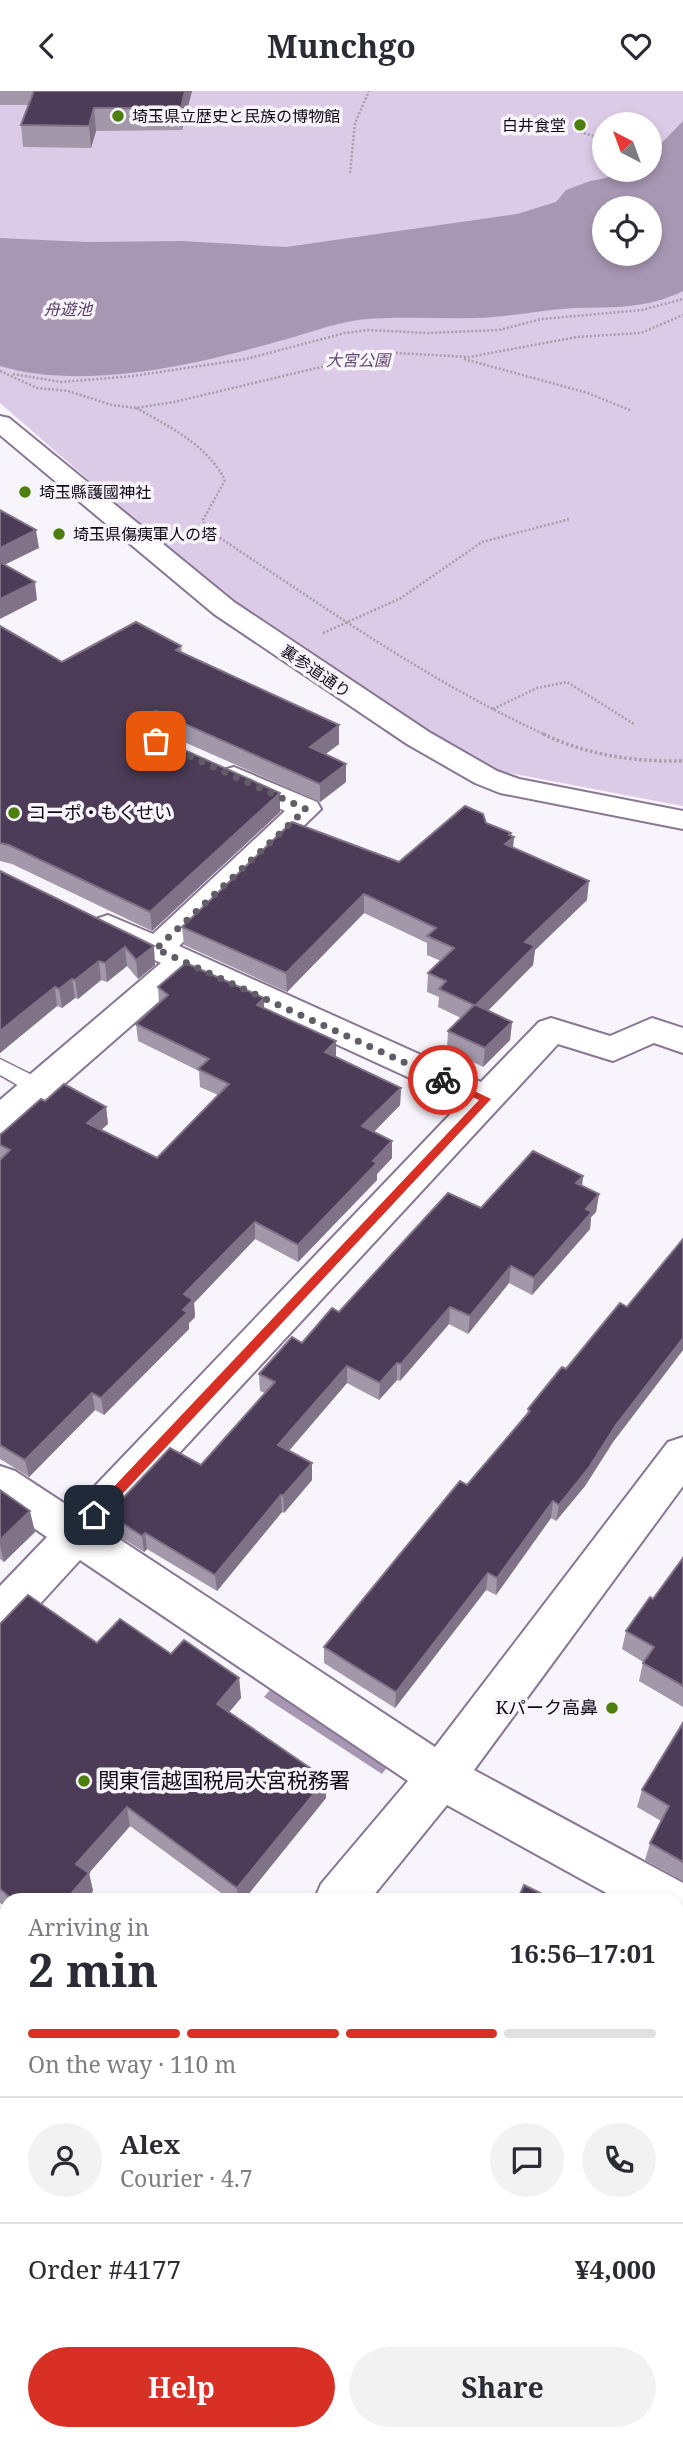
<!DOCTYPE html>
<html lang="en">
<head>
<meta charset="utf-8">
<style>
	:root { --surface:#fff; --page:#f2f2f3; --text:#2b2b33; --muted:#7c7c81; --line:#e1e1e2; --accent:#d93025 }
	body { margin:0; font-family:"Noto Serif","Noto Sans JP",serif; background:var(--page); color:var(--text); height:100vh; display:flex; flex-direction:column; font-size:26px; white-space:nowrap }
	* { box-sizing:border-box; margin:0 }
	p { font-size:23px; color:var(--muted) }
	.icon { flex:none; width:38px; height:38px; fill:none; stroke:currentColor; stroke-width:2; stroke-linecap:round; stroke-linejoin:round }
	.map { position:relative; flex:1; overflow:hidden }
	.panel { position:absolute; left:0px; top:1802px; width:684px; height:548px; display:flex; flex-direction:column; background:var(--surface); border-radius:21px 21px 0 0; box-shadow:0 4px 10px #0003 }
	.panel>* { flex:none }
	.needle { width:46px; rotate:319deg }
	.buttons { position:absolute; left:592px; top:21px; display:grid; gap:14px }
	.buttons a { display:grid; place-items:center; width:70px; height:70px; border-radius:50%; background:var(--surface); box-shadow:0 4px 10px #0003; font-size:35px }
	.pin { position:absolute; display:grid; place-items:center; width:60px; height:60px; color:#fff; margin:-30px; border-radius:14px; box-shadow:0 4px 10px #0006 }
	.courier { position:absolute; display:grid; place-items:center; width:70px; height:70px; margin:-35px; border:5px solid #d93025; border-radius:50%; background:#fff; color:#222; box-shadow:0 2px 9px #0007 }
	.head em { font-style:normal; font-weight:700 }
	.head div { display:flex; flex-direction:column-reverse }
	.head { display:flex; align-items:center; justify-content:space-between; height:119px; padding:0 28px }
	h1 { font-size:46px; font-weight:700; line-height:52px }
	.bar { display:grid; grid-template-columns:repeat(4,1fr); gap:10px 7px; align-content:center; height:84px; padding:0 28px }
	.bar i { height:9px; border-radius:5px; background:var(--line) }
	.bar .current { background:var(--accent) }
	.bar p { grid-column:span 4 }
	.line { display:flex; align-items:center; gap:18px; padding:0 28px; border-top:2px solid var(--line) }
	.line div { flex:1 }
	.round { display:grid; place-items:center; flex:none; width:74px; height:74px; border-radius:37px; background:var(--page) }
	.action { display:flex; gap:14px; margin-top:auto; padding:14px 28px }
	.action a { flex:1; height:80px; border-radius:42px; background:var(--accent); color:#fff; font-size:28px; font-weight:700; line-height:80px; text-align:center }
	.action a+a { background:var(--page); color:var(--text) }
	header { display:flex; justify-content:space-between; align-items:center; height:91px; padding:0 28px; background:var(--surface); font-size:32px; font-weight:700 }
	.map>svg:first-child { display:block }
</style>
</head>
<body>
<header><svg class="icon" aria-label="back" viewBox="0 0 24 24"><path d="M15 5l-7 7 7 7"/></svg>Munchgo<svg class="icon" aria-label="heart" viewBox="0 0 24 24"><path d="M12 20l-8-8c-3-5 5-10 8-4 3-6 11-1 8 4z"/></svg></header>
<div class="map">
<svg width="683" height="2349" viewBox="0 0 683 2349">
	<rect width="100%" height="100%" fill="#f8f4fb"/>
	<g fill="#dccbe7" fill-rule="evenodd">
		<path d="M0,0H683V715L493,679L433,647L231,513L0,312ZM604,33H649V79H604ZM604,117H649V163H604Z"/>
		<path d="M362,2343H495L491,2349H368Z"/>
	</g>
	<g fill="#a897b3" fill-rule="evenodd">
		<path d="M683,30V200C647,218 614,216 575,217C541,219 508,226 475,227C435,228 397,225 358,229C331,233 303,244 276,251C194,274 84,300 0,275V147L87,151L182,150L286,156L517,123L556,111L566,99L590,90L606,87L625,79H649V65ZM604,117H649V163H604Z"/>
		<path d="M274,1594L391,1671L382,1683L264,1606Z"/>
	</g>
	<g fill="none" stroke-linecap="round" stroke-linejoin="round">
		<g stroke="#887694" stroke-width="3">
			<path id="lane" d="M0,968L46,991L49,996L46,1001C31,1006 14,991 0,984Z"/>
		</g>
		<g stroke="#887694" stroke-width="4">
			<g id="street">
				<path d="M234,676L317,711L321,718L179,855L481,991L539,931L551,927L610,945L652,927L683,937V962L654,952L613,970L558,953L107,1440L435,1656L668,1351L683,1346V1395L474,1679L683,1792V1828L677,1830V1810H621L447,1714L369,1810H314L321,1793L408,1690L80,1469L16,1539L0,1544V1495L47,1446L0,1414V1375L15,1380L73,1418L462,1011L188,885L13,1038L0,1042V1009L161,872L96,842L92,835L96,828L108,824L153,843L285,720L223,691L219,685L223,679Z"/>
				<path d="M0,2018L7,2020V2079L0,2076Z"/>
				<path d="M7,2181V2243L0,2246V2184Z"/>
				<path d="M273,2343H336L338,2349H276Z"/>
			</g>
		</g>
		<g stroke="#887694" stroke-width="4">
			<path id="secondary" d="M0,325L9,327L234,511L429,641L497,680L519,688L683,720V738L500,702L475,692L407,653L214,523L0,344Z"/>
		</g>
		<g stroke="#a49fa8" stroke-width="2.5" stroke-dasharray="2 2" stroke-linecap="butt">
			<path d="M580,41L604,48"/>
			<path d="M350,82L355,32L369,0"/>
			<path d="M464,268L588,302L632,320"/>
			<path d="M0,280L37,297L68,300L112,314L136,317L174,311L363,266L396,262L469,266L577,246L641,242L683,224"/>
			<path d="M13,283L61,291L133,285L246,268L345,242L368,239L428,242L499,239L542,228L642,219L683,208"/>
			<path d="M136,317C170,336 206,353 225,389L203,429L205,437C316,510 425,589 546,644"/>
			<path d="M323,542L401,507L482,451L570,428"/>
			<path d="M493,618L537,597L567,591L634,633"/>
		</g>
		<path stroke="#a49fa8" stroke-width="3.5" stroke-dasharray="2.5 2.5" stroke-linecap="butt" d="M543,643C588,664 633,671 683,670"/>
		<use href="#lane" fill="#fff" fill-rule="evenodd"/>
		<use href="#street" fill="#fff" fill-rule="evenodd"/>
		<use href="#secondary" fill="#fff" fill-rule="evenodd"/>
	</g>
	<g fill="#a298a9">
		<path d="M0,0H192L182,39L96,40L91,57L23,56L21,34L28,14H0Z"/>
		<path d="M0,535L62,571L181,555L182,561L339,634V653L325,663L346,673V691L320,711L157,639L147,642L280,702V721L152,840L12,773L0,770Z"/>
		<path d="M486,732L514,746L513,757L587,809L535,859L533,874L488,919L512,931L510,949L483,976L447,958L448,940L461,927L438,916L439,906L427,901L428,882L441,870L427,864V852L364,822L287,901L184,854L182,836L399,771Z"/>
		<path d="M0,780L155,874L138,888L127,875L107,891L101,889L78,908L75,907L62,917L57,915L0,962Z"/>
		<path d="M158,896L264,917L336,950V966L401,997L400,1014L374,1041L392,1067L377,1083V1089L298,1171L255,1148L194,1212L195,1226L189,1232V1238L104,1324L95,1319L29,1386L0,1368V1044L45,1010L106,1016L108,1033L101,1039L157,1067L218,1004L200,996L199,980L138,950L136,933L159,912Z"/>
		<path d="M583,1085L582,1095L599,1103L596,1121L591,1126L590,1138L532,1204L509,1192L468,1243L449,1233L400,1290L397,1289L379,1309L347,1292L289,1360L312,1372V1389L284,1422L282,1421L217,1500L147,1458L144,1461L111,1440L108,1423L201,1374L265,1302L260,1300L259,1283L302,1252L339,1221L481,1117Z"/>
		<path d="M683,1148V1259L613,1351L585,1395L556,1430L551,1427L496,1504L486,1499L395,1617L324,1572V1556L467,1394L527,1323L528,1318L627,1216Z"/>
		<path d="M0,1399L35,1441L4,1471L0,1468Z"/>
		<path d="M683,1467V1616L639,1590L643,1571L622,1558L626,1540L653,1508Z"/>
		<path d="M0,1533L97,1552L171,1563L239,1587L241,1607L229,1621L326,1688V1707L243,1810H232L130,1735L89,1782L93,1800L84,1810H7V1817L0,1812Z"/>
		<path d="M683,1632V1790L645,1769L650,1752L661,1730L637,1716L642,1699Z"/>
	</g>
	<g fill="#807388">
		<path d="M185,0H192L182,39L181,17Z"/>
		<path d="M94,17L96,40L91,57L89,35Z"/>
		<path d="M36,439L39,457L0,476V457Z"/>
		<path d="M35,491L37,509L0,528V508Z"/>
		<path d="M156,620L157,639L143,643L137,633L141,624Z"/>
		<path d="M339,634V653L310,675V656Z"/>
		<path d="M346,673V691L320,711V693Z"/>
		<path d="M280,702V721L152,840L150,821Z"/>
		<path d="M511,742L510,749L514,746L512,764L505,753L509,744Z"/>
		<path d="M589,790L587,809L535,859L533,874L475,933L476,914L525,851Z"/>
		<path d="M364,803V822L287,901L286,882Z"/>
		<path d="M154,855L155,874L138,888L136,869Z"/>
		<path d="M125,856L127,875L107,891L105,872Z"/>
		<path d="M99,870L101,889L78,908L75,889Z"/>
		<path d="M72,888L75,907L62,917L59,898Z"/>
		<path d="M55,896L57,915L0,962V940Z"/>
		<path d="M264,907V924L257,914Z"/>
		<path d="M512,931L510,949L483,976L485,957Z"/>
		<path d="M336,950V968L325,961Z"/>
		<path d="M401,997L400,1014L362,1053V1035Z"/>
		<path d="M106,1016L108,1033L89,1049L87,1032Z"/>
		<path d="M392,1050V1067L377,1083V1089L298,1171V1154Z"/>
		<path d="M583,1085L581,1102L576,1092Z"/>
		<path d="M599,1103L596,1121L591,1126L590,1138L532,1204L534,1187L586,1118Z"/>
		<path d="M255,1131V1148L194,1212L195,1226L189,1232V1238L104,1324L101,1307L184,1203Z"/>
		<path d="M511,1175L509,1192L468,1243L470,1225Z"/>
		<path d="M450,1216L449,1233L400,1290L401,1273Z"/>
		<path d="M683,1247V1259L613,1351L585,1395L556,1430L559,1414L616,1334Z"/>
		<path d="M397,1272V1289L379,1309L380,1292Z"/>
		<path d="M347,1275V1292L279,1371L278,1354Z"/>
		<path d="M92,1302L95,1319L29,1386L25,1369Z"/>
		<path d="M312,1372V1389L284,1422L283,1405Z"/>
		<path d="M281,1404L282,1421L217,1500L215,1484Z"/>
		<path d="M553,1410L551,1427L496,1504L497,1487Z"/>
		<path d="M30,1420L35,1441L4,1471L0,1454V1449Z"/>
		<path d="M145,1442L147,1458L144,1461L142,1445Z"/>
		<path d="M488,1482L486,1499L395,1617L396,1601Z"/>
		<path d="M239,1587L241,1607L219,1633L217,1613Z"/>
		<path d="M326,1688V1707L243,1810H239L237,1797Z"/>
		<path d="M127,1716L130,1735L89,1782L93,1800L84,1810H65L76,1773Z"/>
	</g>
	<g fill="#4c3c57" stroke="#807388" stroke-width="2">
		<path d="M34,0H185L181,17H94L89,35L21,34Z"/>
		<path d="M0,419L36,439L0,457Z"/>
		<path d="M0,471L35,491L0,508Z"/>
		<path d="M136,531L181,555L176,559L339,634L310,656L346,673L320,693L156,620L141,624L137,633L142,640L280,702L150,821L9,754L0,752V535L62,571Z"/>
		<path d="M465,715L483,723L486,732L511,742L509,744L514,746L505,753L589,790L525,851L535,855L476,914L512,931L485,957L448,940L474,914L439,898L446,890L428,882L454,857L427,845L436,837L364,803L286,882L182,836L292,731L399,771Z"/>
		<path d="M0,780L154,855L136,869L125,856L105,872L99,870L75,889L72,888L59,898L55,896L0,940Z"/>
		<path d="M186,872L264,907L257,914L336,950L325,961L401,997L362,1035L392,1050L373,1070L377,1072L298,1154L255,1131L184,1203L193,1209L183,1219L188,1221L101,1307L92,1302L25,1369L0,1354V1069L10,1059L0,1054V1044L41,1008L45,1010L64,993L106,1016L87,1032L157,1067L229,993L198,978L209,968L136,933L168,904L158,896Z"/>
		<path d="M533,1060L583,1085L576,1092L599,1103L586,1118L592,1121L534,1187L511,1175L470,1225L450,1216L401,1273L397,1272L380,1292L347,1275L278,1354L312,1372L283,1405L281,1404L215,1484L145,1442L142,1445L108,1423L170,1357L201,1374L275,1291L259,1283L292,1246L302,1252L332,1217L339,1221L448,1102L481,1117Z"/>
		<path d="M683,1148V1247L616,1334L588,1378L559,1414L553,1410L497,1487L488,1482L396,1601L324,1556L460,1390L467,1394L530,1320L528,1318L562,1276L566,1278L620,1212L627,1216Z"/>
		<path d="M0,1399L30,1420L0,1449Z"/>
		<path d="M683,1467V1595L643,1572L654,1556L626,1540L650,1506L653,1508Z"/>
		<path d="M28,1504L97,1552L120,1528L171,1563L184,1549L239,1587L217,1613L326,1688L237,1797L127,1716L76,1773L89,1782L65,1810H14L0,1798V1533Z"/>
		<path d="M683,1632V1771L650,1752L669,1715L642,1699Z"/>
		<path d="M524,1794L556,1810H517Z"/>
		<path d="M677,1868L682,1870L677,1881Z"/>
		<path d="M677,1898L682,1900L677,1912Z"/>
		<path d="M14,2343H264L260,2349H10Z"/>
		<path d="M522,2343H597L602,2347L601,2349H519Z"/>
	</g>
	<path fill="#d93025" d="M443,985L491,1008L99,1428H90V1421L479,1009L439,991L438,989Z"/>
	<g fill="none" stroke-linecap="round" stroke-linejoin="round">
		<path stroke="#625c66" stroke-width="7" stroke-dasharray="0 12.6" d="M156,650L306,718L156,858L443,989"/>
	</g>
	<g fill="#4d7f0f" stroke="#f8f4fb" stroke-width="2.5">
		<circle cx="118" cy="25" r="7"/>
		<circle cx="580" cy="34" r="7"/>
		<circle cx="25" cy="401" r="7"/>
		<circle cx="59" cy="443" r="7"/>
		<circle cx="14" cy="722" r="7"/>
		<circle cx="612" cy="1617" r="7"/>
		<circle cx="84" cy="1690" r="7"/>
	</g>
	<g text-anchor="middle" stroke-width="7" stroke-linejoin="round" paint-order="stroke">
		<g font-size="16" fill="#110a15" stroke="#f8f4fb" text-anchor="start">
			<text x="132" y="31">埼玉県立歴史と民族の博物館</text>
			<text x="566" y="40" text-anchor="end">白井食堂</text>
			<text x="39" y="407">埼玉縣護國神社</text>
			<text x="73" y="449">埼玉県傷痍軍人の塔</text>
		</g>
		<g font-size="16" font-style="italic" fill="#543a63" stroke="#f8f4fb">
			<text x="68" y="224">舟遊池</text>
		</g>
		<g font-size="16" font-style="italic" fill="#624872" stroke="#f8f4fb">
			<text x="358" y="275">大宮公園</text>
		</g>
		<g font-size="16" fill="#110a15" stroke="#f8f4fb">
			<text transform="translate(316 580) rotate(34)" y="6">裏参道通り</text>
		</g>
		<g font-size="18" fill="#110a15" stroke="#f8f4fb" text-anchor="start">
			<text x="28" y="728">コーポ・もくせい</text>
			<text x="598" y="1623" text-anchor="end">Kパーク高鼻</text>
		</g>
		<g font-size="21" fill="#110a15" stroke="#f8f4fb" text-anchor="start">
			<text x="98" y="1697">関東信越国税局大宮税務署</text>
		</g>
	</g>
</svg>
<div class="buttons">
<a><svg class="needle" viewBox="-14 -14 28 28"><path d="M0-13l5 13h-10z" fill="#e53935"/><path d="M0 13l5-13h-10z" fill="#7c7c81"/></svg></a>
<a><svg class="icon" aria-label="locate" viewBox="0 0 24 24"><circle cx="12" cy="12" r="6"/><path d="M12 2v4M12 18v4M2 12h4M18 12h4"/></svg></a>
</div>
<div class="pin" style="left:156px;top:650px;background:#ea580c"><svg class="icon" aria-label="bag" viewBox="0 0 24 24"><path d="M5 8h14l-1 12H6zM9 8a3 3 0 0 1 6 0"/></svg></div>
<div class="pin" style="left:94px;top:1424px;background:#1f2937"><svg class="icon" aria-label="home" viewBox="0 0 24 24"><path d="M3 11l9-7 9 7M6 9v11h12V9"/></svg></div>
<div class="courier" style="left:443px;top:989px"><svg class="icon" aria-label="bike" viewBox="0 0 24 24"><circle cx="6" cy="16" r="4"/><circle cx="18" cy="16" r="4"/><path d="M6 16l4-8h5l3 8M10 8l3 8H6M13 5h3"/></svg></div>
<section class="panel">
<div class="head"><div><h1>2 min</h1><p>Arriving in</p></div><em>16:56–17:01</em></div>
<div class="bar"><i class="current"></i><i class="current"></i><i class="current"></i><i></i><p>On the way · 110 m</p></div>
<div class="line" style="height:126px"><a class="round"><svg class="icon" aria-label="person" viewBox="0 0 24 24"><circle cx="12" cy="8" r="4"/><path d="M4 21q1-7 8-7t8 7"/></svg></a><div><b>Alex</b><p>Courier · 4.7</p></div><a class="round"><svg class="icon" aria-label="chat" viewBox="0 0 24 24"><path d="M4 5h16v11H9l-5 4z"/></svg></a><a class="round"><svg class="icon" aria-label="phone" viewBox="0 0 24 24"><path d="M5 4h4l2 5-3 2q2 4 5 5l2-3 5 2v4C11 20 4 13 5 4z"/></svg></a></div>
<div class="line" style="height:91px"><div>Order #4177</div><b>¥4,000</b></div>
<div class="action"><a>Help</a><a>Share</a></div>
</section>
</div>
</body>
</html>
